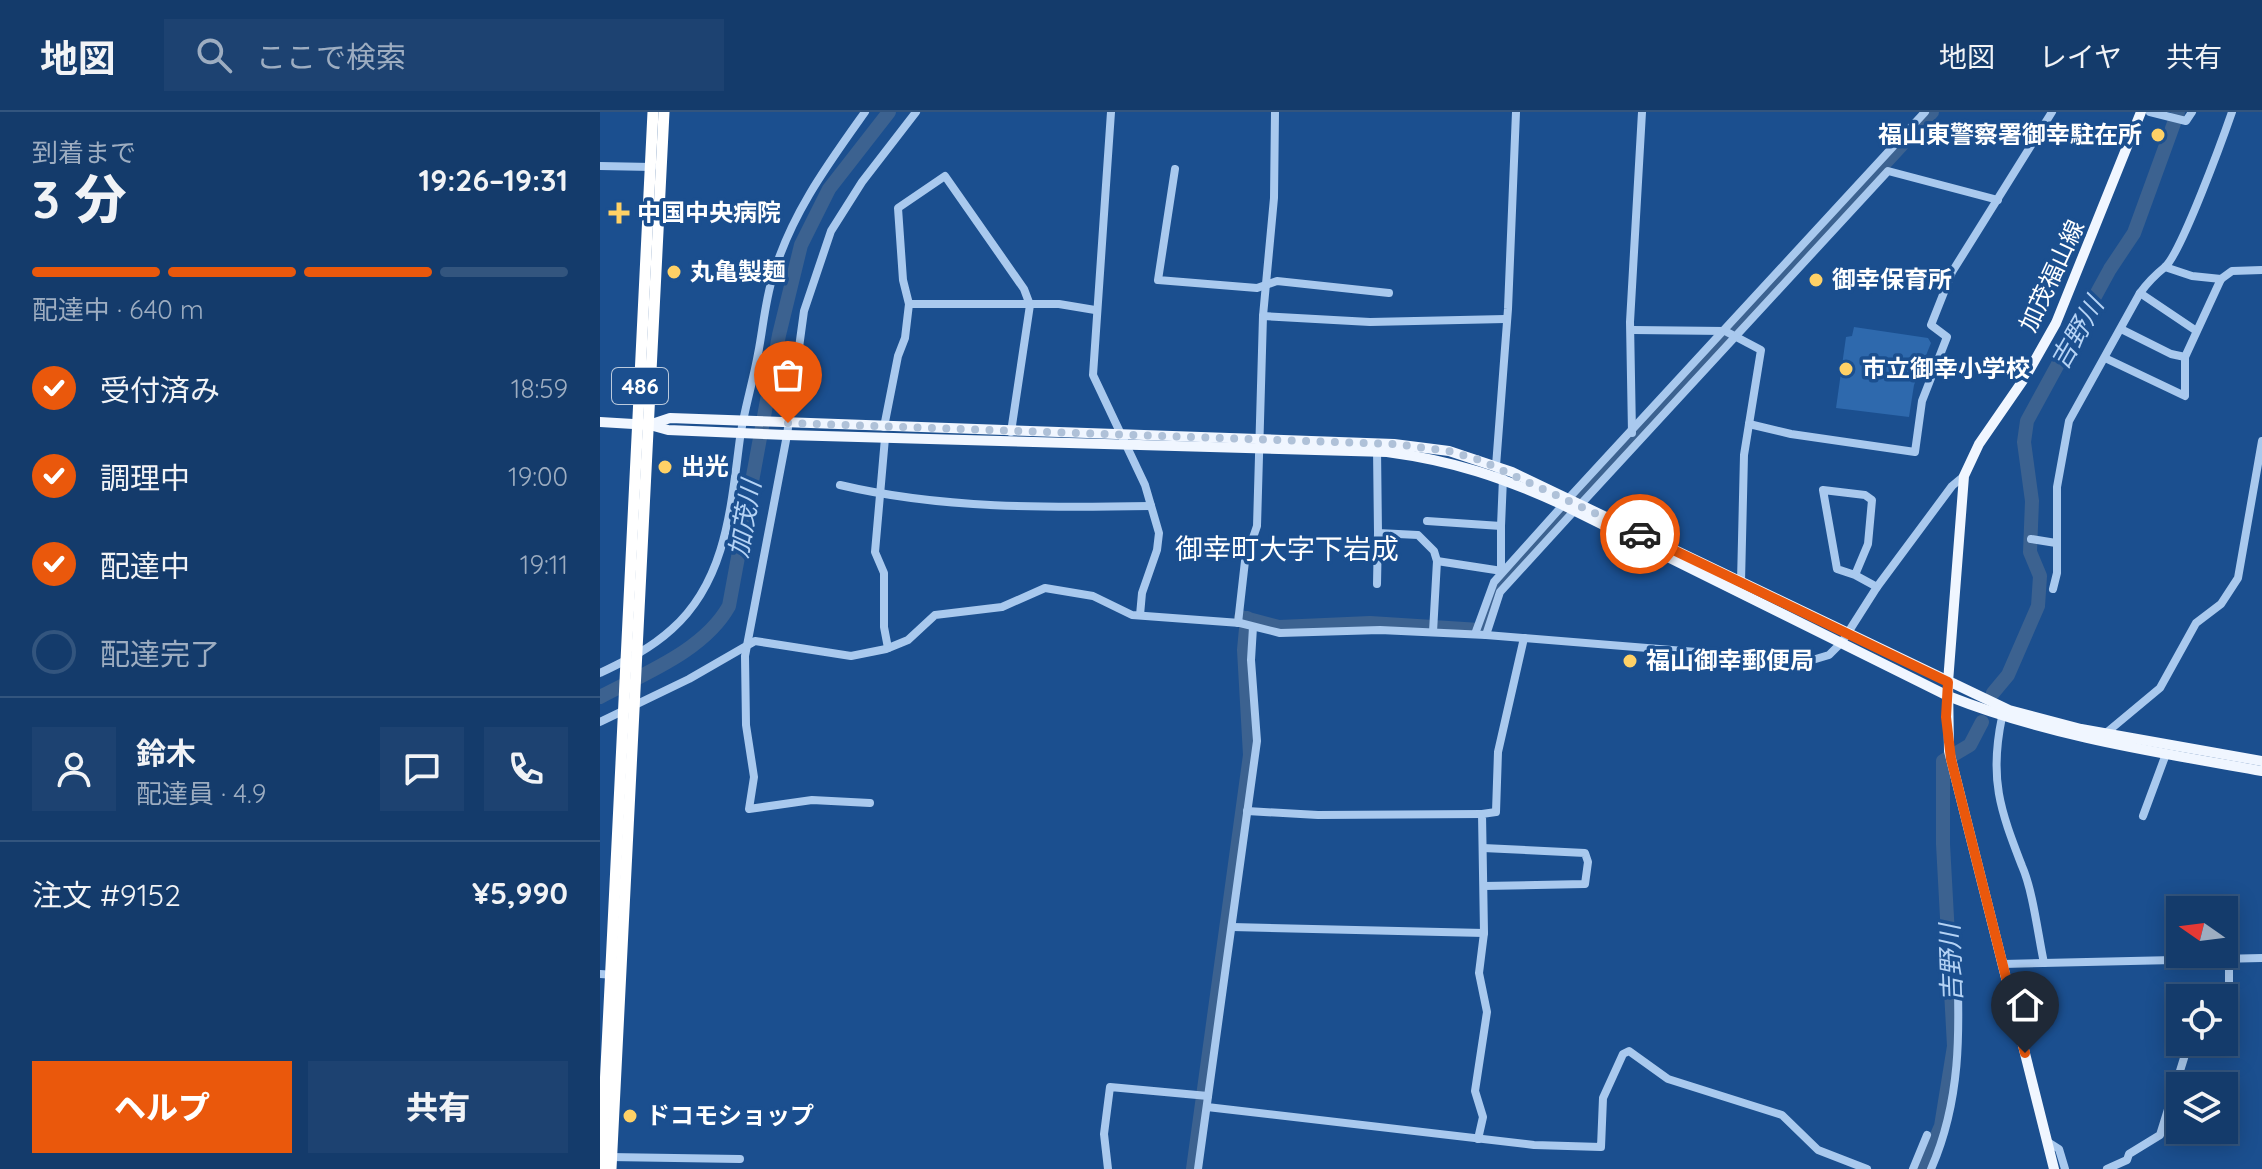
<!DOCTYPE html>
<html lang="ja">
<head>
<meta charset="utf-8">
<style>
	:root { --surface:#143b6b; --page:#1d4271; --text:#f1f3f6; --muted:#9dadc1; --line:#33557e; --accent:#ea580c }
	body { margin:0; font-family:Quicksand,"Noto Sans JP",sans-serif; background:var(--page); color:var(--text); height:100vh; display:flex; flex-direction:column; font-size:30px; white-space:nowrap }
	* { box-sizing:border-box; margin:0 }
	p { font-size:26px; color:var(--muted) }
	.icon { flex:none; width:44px; height:44px; fill:none; stroke:currentColor; stroke-width:2; stroke-linecap:round; stroke-linejoin:round }
	.map { position:relative; flex:1; overflow:hidden }
	.panel { display:flex; flex-direction:column; background:var(--surface); width:600px }
	.panel>* { flex:none }
	.needle { width:52px; rotate:284deg }
	.fabs { position:absolute; left:1566px; top:784px; display:grid; gap:16px }
	.fabs a { display:grid; place-items:center; width:72px; height:72px; border-radius:0px; background:var(--surface); box-shadow:0 4px 20px #0003,0 0 0 2px var(--line); font-size:40px }
	.pin { position:absolute; display:grid; place-items:center; width:68px; height:68px; color:#fff; margin:-82px -34px; border-radius:50% 50% 50% 0; rotate:-45deg; box-shadow:0 0 8px #0007 }
	.pin .icon { rotate:45deg }
	.courier { position:absolute; display:grid; place-items:center; width:80px; height:80px; margin:-40px; border:6px solid #ea580c; border-radius:50%; background:#fff; color:#222; box-shadow:0 2px 10px #0007 }
	.head em { font-style:normal; font-weight:800 }
	.head div { display:flex; flex-direction:column-reverse }
	.head { display:flex; align-items:center; justify-content:space-between; height:136px; padding:0 32px }
	h1 { font-size:52px; font-weight:800; line-height:60px }
	.bar { display:grid; grid-template-columns:repeat(4,1fr); gap:12px 8px; align-content:center; height:96px; padding:0 32px }
	.bar i { height:10px; border-radius:6px; background:var(--line) }
	.bar .active { background:var(--accent) }
	.bar p { grid-column:span 4 }
	.line { display:flex; align-items:center; gap:20px; padding:0 32px; border-top:2px solid var(--line) }
	.line div { flex:1 }
	.round { display:grid; place-items:center; flex:none; width:84px; height:84px; border-radius:0px; background:var(--page) }
	ol { padding:0 32px; list-style:none }
	li { display:flex; align-items:center; gap:24px; height:88px }
	li p { margin-inline-start:auto }
	li .icon { padding:8px; border-radius:50%; background:var(--accent); color:#fff; stroke-width:4 }
	li:last-child { color:var(--muted) }
	li i { width:44px; height:44px; border:4px solid var(--line); border-radius:50% }
	.action { display:flex; gap:16px; margin-top:auto; padding:16px 32px }
	.action a { flex:1; height:92px; border-radius:0px; background:var(--accent); color:#fff; font-size:32px; font-weight:800; line-height:92px; text-align:center }
	.action a+a { background:var(--page); color:var(--text) }
	header { display:flex; align-items:center; gap:48px; box-sizing:border-box; height:112px; padding:0 40px; background:var(--surface); border-bottom:2px solid var(--line) }
	header strong { font-size:38px }
	nav { display:flex; gap:44px; margin-inline-start:auto; font-size:28px }
	.search { width:560px; height:72px; background:var(--page); display:flex; align-items:center; gap:20px; box-sizing:border-box; padding:0 28px; border-radius:0px; color:var(--muted); font-size:30px }
	main { display:flex; flex:1; min-height:0 }
	.map>svg:first-child { display:block }
</style>
</head>
<body>
<header>
<strong>地図</strong>
<div class="search"><svg class="icon" aria-label="search" viewBox="0 0 24 24"><circle cx="10" cy="10" r="6"/><path d="M15 15l6 6"/></svg>ここで検索</div>
<nav><a>地図</a><a>レイヤ</a><a>共有</a></nav>
</header>
<main>
<section class="panel">
<div class="head"><div><h1>3 分</h1><p>到着まで</p></div><em>19:26–19:31</em></div>
<div class="bar"><i class="active"></i><i class="active"></i><i class="active"></i><i></i><p>配達中 · 640 m</p></div>
<ol>
<li><svg class="icon" aria-label="check" viewBox="0 0 24 24"><path d="M5 12l5 5 9-10"/></svg>受付済み<p>18:59</p></li>
<li><svg class="icon" aria-label="check" viewBox="0 0 24 24"><path d="M5 12l5 5 9-10"/></svg>調理中<p>19:00</p></li>
<li><svg class="icon" aria-label="check" viewBox="0 0 24 24"><path d="M5 12l5 5 9-10"/></svg>配達中<p>19:11</p></li>
<li><i></i>配達完了</li>
</ol>
<div class="line" style="height:144px"><a class="round"><svg class="icon" aria-label="person" viewBox="0 0 24 24"><circle cx="12" cy="8" r="4"/><path d="M4 21q1-7 8-7t8 7"/></svg></a><div><b>鈴木</b><p>配達員 · 4.9</p></div><a class="round"><svg class="icon" aria-label="chat" viewBox="0 0 24 24"><path d="M4 5h16v11H9l-5 4z"/></svg></a><a class="round"><svg class="icon" aria-label="phone" viewBox="0 0 24 24"><path d="M5 4h4l2 5-3 2q2 4 5 5l2-3 5 2v4C11 20 4 13 5 4z"/></svg></a></div>
<div class="line" style="height:104px"><div>注文 #9152</div><b>¥5,990</b></div>
<div class="action"><a>ヘルプ</a><a>共有</a></div>
</section>
<div class="map">
<svg width="1662" height="1057" viewBox="0 0 1662 1057">
	<rect width="100%" height="100%" fill="#1b4f8f"/>
	<path fill="#2e69ad" d="M1254,215L1328,226L1331,231L1314,273L1309,305L1236,296L1246,225L1252,224Z"/>
	<g fill="none" stroke-linecap="round" stroke-linejoin="round">
		<g stroke="#3c6290" stroke-width="14">
			<path d="M641,505L679,515L770,511L880,518L902,467L1332,0"/>
			<path d="M1393,581L1408,563L1438,494L1440,464L1430,440L1432,389L1424,330L1427,309L1510,157L1534,121L1578,0"/>
			<path d="M0,585C43,562 104,539 129,494L179,223L201,133L229,77L289,0"/>
			<path d="M593,1057L650,643L644,538L647,506"/>
			<path d="M1322,1057L1341,1014L1354,934L1343,732V649L1370,633L1382,610"/>
		</g>
		<g stroke="#a9c9ee" stroke-width="8">
			<path d="M511,0L493,263L545,373L559,421L557,438L542,481L540,503"/>
			<path d="M1550,0L1586,9L1592,0"/>
			<path d="M0,54L52,55"/>
			<path d="M575,57L558,168L657,176L677,169L789,181"/>
			<path d="M1565,155L1592,164L1621,167"/>
			<path d="M1540,181L1595,218"/>
			<path d="M309,192H459L495,198"/>
			<path d="M663,204L770,210L905,207"/>
			<path d="M1521,217L1571,242L1585,245"/>
			<path d="M1033,218L1125,219L1161,238L1144,343L1141,470"/>
			<path d="M1505,246L1585,284V245L1621,167L1632,159L1662,158"/>
			<path d="M1149,312L1191,322L1315,340L1322,289L1347,225L1331,213L1352,160L1452,0"/>
			<path d="M284,315L298,244L305,226L309,192L303,168L298,96L345,64L424,177L430,193L411,320"/>
			<path d="M1032,321L1030,210L1042,0"/>
			<path d="M285,326L275,440L284,461V515L288,536"/>
			<path d="M777,336L778,421L818,423L834,439L837,449L833,520"/>
			<path d="M240,373C341,397 448,396 551,394"/>
			<path d="M968,387L1325,0"/>
			<path d="M980,393L1288,59L1398,88"/>
			<path d="M827,409L901,414V456"/>
			<path d="M901,414L903,366L896,354L908,197L916,0"/>
			<path d="M1431,427L1456,431"/>
			<path d="M837,449L902,459"/>
			<path d="M1255,463L1237,457L1223,378L1265,383L1272,388L1268,432L1255,463L1277,475"/>
			<path d="M777,472L778,421"/>
			<path d="M1453,477L1457,461V375L1469,309L1540,181C1548,170 1555,163 1565,155C1581,141 1623,26 1632,0"/>
			<path d="M638,511L645,449L657,414L663,204L674,86L675,0"/>
			<path d="M875,522L894,470L963,393"/>
			<path d="M886,523L900,480L974,399"/>
			<path d="M0,561C27,548 50,537 72,517C127,468 131,393 140,326C144,298 153,270 158,242C163,217 165,189 173,164C191,102 228,52 265,0"/>
			<path d="M1402,605C1389,667 1400,697 1422,754C1433,779 1438,823 1444,851"/>
			<path d="M0,610L89,567L155,529L251,544L286,537L308,528L335,503L402,495L445,476L493,484L532,503L640,511L680,521L780,518L886,523L1209,549L1229,543L1242,530L1277,475L1352,374L1364,364"/>
			<path d="M1506,621L1560,576L1596,511L1621,492L1638,466L1662,329"/>
			<path d="M270,691L212,688L149,697L154,665L146,613L145,544L187,323L204,199L231,119L262,70L316,0"/>
			<path d="M647,699L718,703L882,702"/>
			<path d="M1543,704L1566,642"/>
			<path d="M883,736L985,741L988,750L985,772L884,774"/>
			<path d="M632,815L884,821"/>
			<path d="M1403,852L1662,846"/>
			<path d="M0,862L15,863"/>
			<path d="M1624,907L1629,890V846"/>
			<path d="M607,995L934,1033L1001,1035L1003,986L1023,942L1029,939L1068,967L1182,1003L1218,1038L1267,1057"/>
			<path d="M878,1027L883,1005L875,979L887,900L879,861L884,821L882,702L896,700L898,640L924,526"/>
			<path d="M1448,1030L1459,1037L1465,1057"/>
			<path d="M9,1045L140,1047"/>
			<path d="M508,1057L504,1022L510,975L608,984"/>
			<path d="M598,1057L657,629L651,548L653,515"/>
			<path d="M1313,1057L1327,1023"/>
			<path d="M1331,1057C1361,989 1360,920 1357,847"/>
			<path d="M1507,1057L1527,1048L1529,1042L1560,1023L1589,930"/>
		</g>
		<g stroke="#f0f6ff" stroke-width="10">
			<path d="M0,310L50,313L68,318L187,323L787,340C854,349 902,365 963,393L1348,584C1449,624 1555,640 1662,659"/>
			<path d="M52,312L70,306L794,332L849,339L912,360L1409,598L1481,617L1662,649"/>
			<path d="M1454,1057L1349,639L1348,570L1364,364L1379,332L1426,264L1456,211L1541,0"/>
		</g>
		<g stroke="#fff" stroke-width="11">
			<path d="M1,1057L53,0"/>
			<path d="M11,1057L64,0"/>
		</g>
	</g>
	<g fill="none" stroke-linecap="round" stroke-linejoin="round">
		<path stroke="#afc1d8" stroke-width="8" stroke-dasharray="0 14.4" d="M188,311L794,332L849,339L880,348L1040,422"/>
		<path stroke="#ea580c" stroke-width="10" d="M1040,422L1348,570L1346,605L1351,647L1425,941"/>
	</g>
	<g fill="#ffd166" stroke="#1b4f8f" stroke-width="3">
		<circle cx="1558" cy="23" r="8"/>
		<path d="M15 89h8v8h8v8h-8v8h-8v-8h-8v-8h8z"/>
		<circle cx="74" cy="160" r="8"/>
		<circle cx="1216" cy="168" r="8"/>
		<circle cx="1246" cy="257" r="8"/>
		<circle cx="65" cy="355" r="8"/>
		<circle cx="1030" cy="549" r="8"/>
		<circle cx="30" cy="1004" r="8"/>
	</g>
	<g text-anchor="middle" stroke-width="7" stroke-linejoin="round" paint-order="stroke">
		<rect fill="#1b4f8f" stroke="#bbcadd" stroke-width="2" x="12" y="256" width="56" height="36" rx="6"/>
		<g font-size="22" font-weight="bold" fill="#fff">
			<text x="40" y="282">486</text>
		</g>
		<g font-size="24" font-weight="bold" fill="#fff" stroke="#1b4f8f" text-anchor="start">
			<text x="1542" y="31" text-anchor="end">福山東警察署御幸駐在所</text>
			<text x="37" y="109">中国中央病院</text>
			<text x="90" y="168">丸亀製麺</text>
			<text x="1232" y="176">御幸保育所</text>
			<text x="1262" y="265">市立御幸小学校</text>
			<text x="81" y="363">出光</text>
			<text x="1046" y="557">福山御幸郵便局</text>
			<text x="46" y="1012">ドコモショップ</text>
		</g>
		<g font-size="24" fill="#fff" stroke="#1b4f8f">
			<text transform="translate(1452 164) rotate(-65)" y="8">加茂福山線</text>
		</g>
		<g font-size="26" font-style="italic" fill="#b5d3f5" stroke="#1b4f8f">
			<text transform="translate(1477 221) rotate(-60)" y="9">吉野川</text>
			<text transform="translate(145 407) rotate(-80)" y="9">加茂川</text>
			<text transform="translate(1351 851) rotate(-92)" y="9">吉野川</text>
		</g>
		<g font-size="28" fill="#fff" stroke="#1b4f8f">
			<text x="687" y="447">御幸町大字下岩成</text>
		</g>
	</g>
</svg>
<div class="fabs">
<a><svg class="needle" viewBox="-14 -14 28 28"><path d="M0-13l5 13h-10z" fill="#e53935"/><path d="M0 13l5-13h-10z" fill="#9dadc1"/></svg></a>
<a><svg class="icon" aria-label="locate" viewBox="0 0 24 24"><circle cx="12" cy="12" r="6"/><path d="M12 2v4M12 18v4M2 12h4M18 12h4"/></svg></a>
<a><svg class="icon" aria-label="layers" viewBox="0 0 24 24"><path d="M12 4l9 5-9 5-9-5zM3 14l9 5 9-5"/></svg></a>
</div>
<div class="pin" style="left:188px;top:311px;background:#ea580c"><svg class="icon" aria-label="bag" viewBox="0 0 24 24"><path d="M5 8h14l-1 12H6zM9 8a3 3 0 0 1 6 0"/></svg></div>
<div class="pin" style="left:1425px;top:941px;background:#1f2937"><svg class="icon" aria-label="home" viewBox="0 0 24 24"><path d="M3 11l9-7 9 7M6 9v11h12V9"/></svg></div>
<div class="courier" style="left:1040px;top:422px"><svg class="icon" aria-label="car" viewBox="0 0 24 24"><path d="M5 17H2v-5l4-1 3-4h7l3 4 3 1v5h-3M9 17h6M6 11h13"/><circle cx="7" cy="17" r="2"/><circle cx="17" cy="17" r="2"/></svg></div>
</div>
</main>
</body>
</html>
